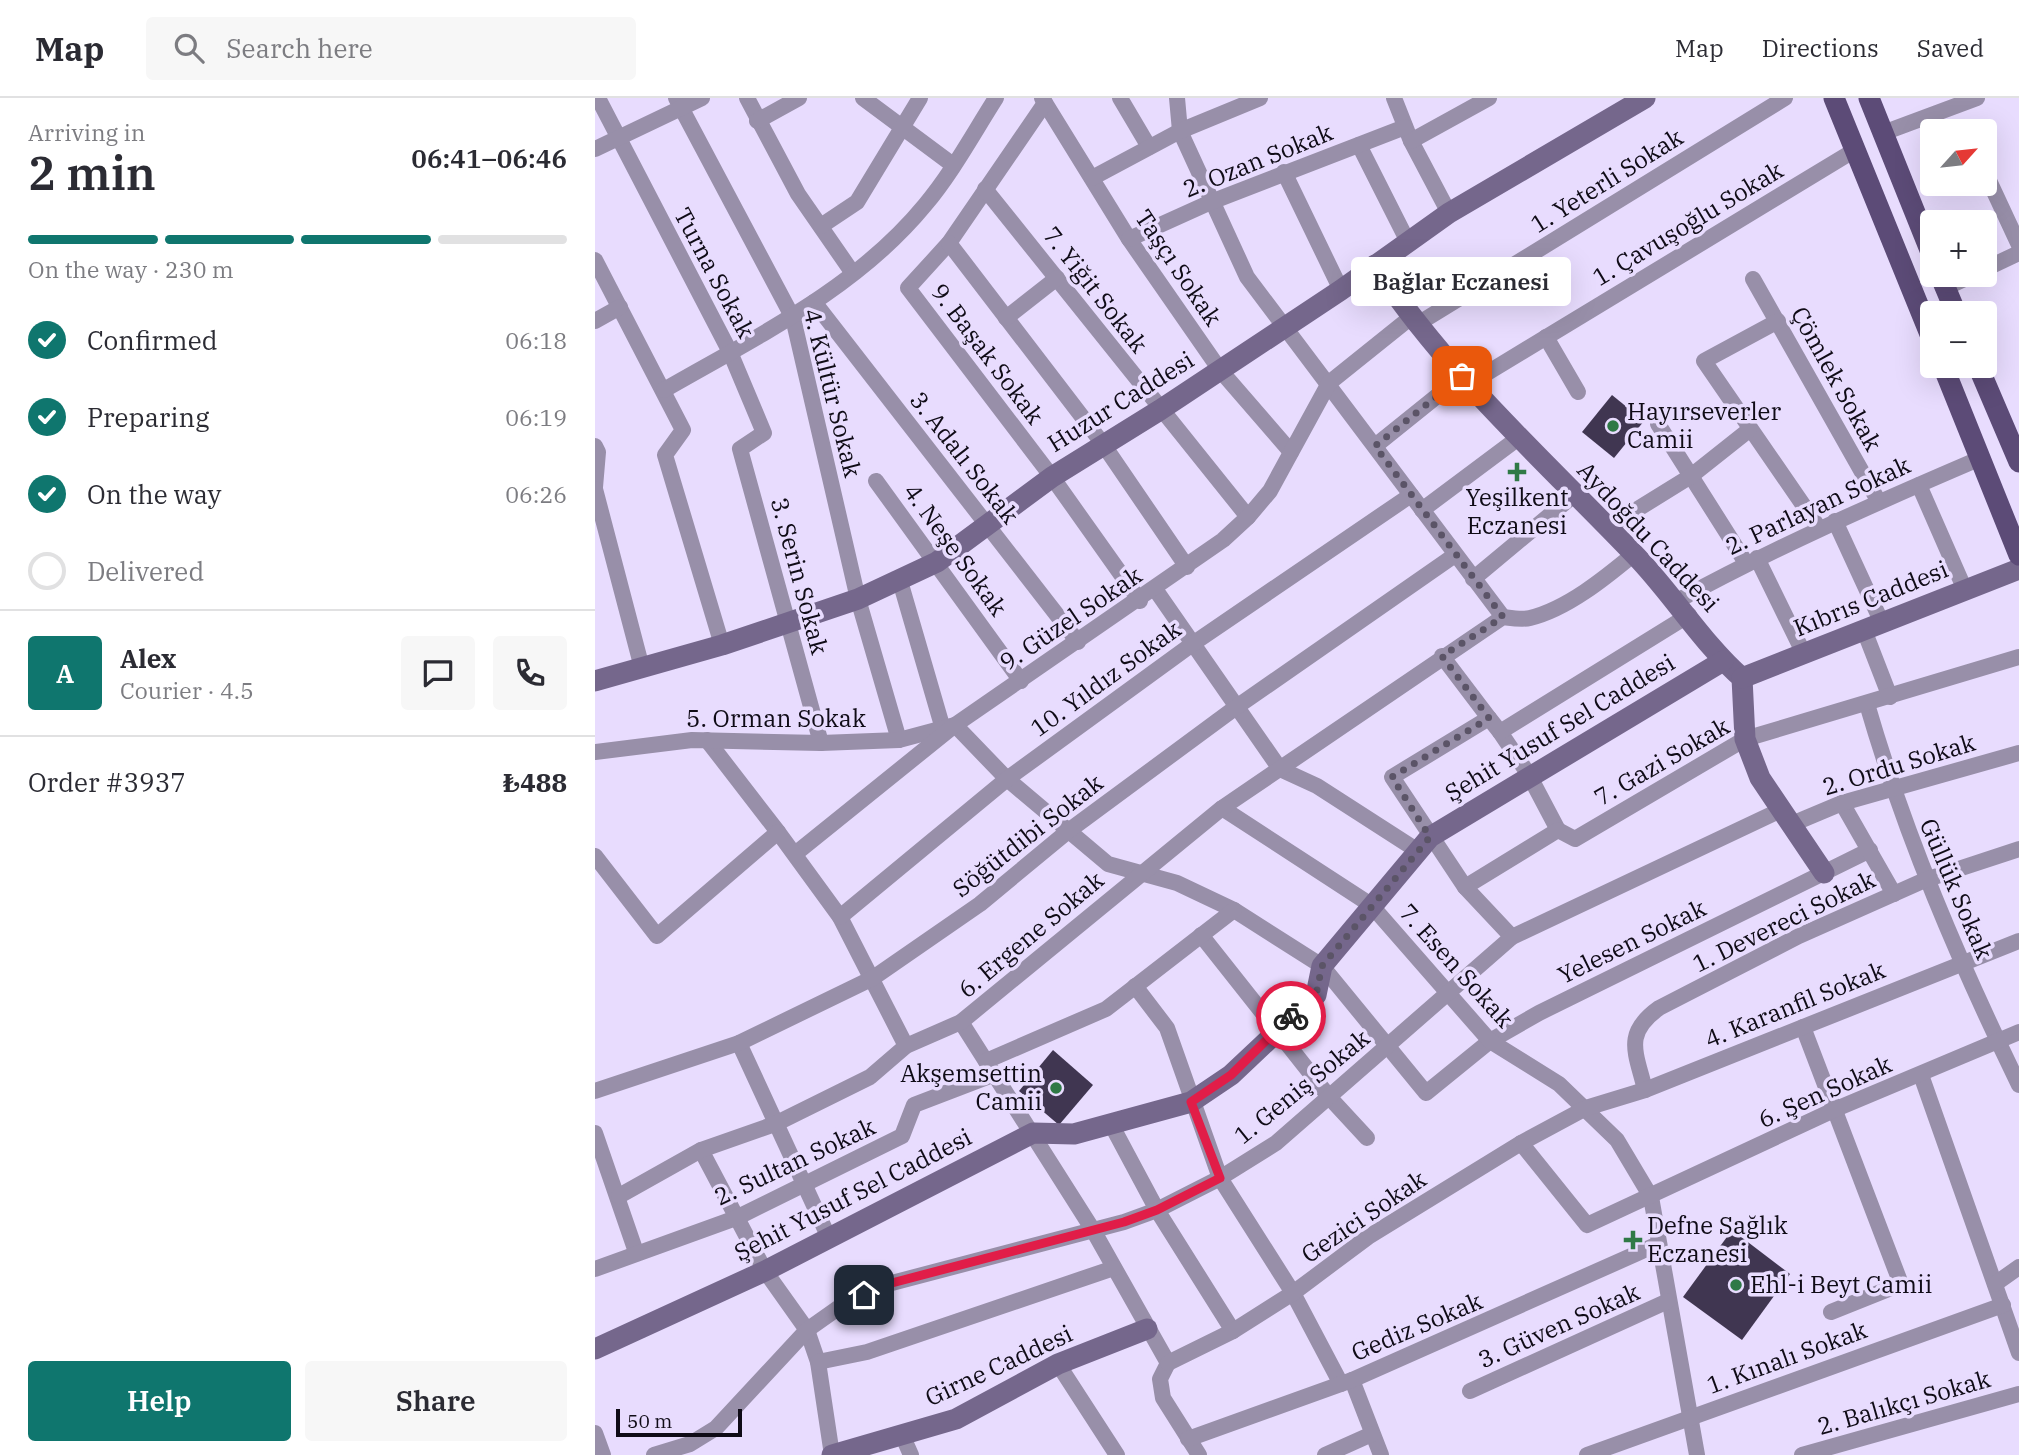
<!DOCTYPE html>
<html lang="en">
<head>
<meta charset="utf-8">
<style>
	:root { --surface:#fff; --page:#f7f7f7; --text:#2b2b33; --muted:#7c7c81; --line:#e1e1e2; --accent:#0f766e }
	body { margin:0; font-family:"IBM Plex Serif",serif; background:var(--page); color:var(--text); height:100vh; display:flex; flex-direction:column; font-size:26px; white-space:nowrap }
	* { box-sizing:border-box; margin:0 }
	p { font-size:23px; color:var(--muted) }
	.icon { flex:none; width:38px; height:38px; fill:none; stroke:currentColor; stroke-width:2; stroke-linecap:round; stroke-linejoin:round }
	.map { position:relative; flex:1; overflow:hidden }
	.details { display:flex; flex-direction:column; background:var(--surface); width:595px }
	.details>* { flex:none }
	.needle { width:46px; rotate:63deg }
	.controls { position:absolute; left:1325px; top:21px; display:grid; gap:14px }
	.controls a { display:grid; place-items:center; width:77px; height:77px; border-radius:7px; background:var(--surface); box-shadow:0 7px 28px #0002; font-size:35px }
	.scale { position:absolute; left:21px; bottom:18px; width:126px; box-sizing:border-box; padding-left:7px; border:4px solid #0f0b16; border-top:0; font-size:19px; line-height:24px; white-space:nowrap; color:#0f0b16; -webkit-text-stroke:5px #e8dcfe; paint-order:stroke }
	.pin { position:absolute; display:grid; place-items:center; width:60px; height:60px; color:#fff; margin:-30px; border-radius:14px; box-shadow:0 4px 10px #0006 }
	.courier { position:absolute; display:grid; place-items:center; width:70px; height:70px; margin:-35px; border:5px solid #e11d48; border-radius:50%; background:#fff; color:#222; box-shadow:0 2px 9px #0007 }
	.bubble { position:absolute; height:49px; border-radius:7px; background:var(--surface); box-shadow:0 7px 28px #0002; font-size:23px; font-weight:600; line-height:49px; text-align:center }
	.summary em { font-style:normal; font-weight:600 }
	.summary div { display:flex; flex-direction:column-reverse }
	.summary { display:flex; align-items:center; justify-content:space-between; height:119px; padding:0 28px }
	h1 { font-size:46px; font-weight:600; line-height:52px }
	.bar { display:grid; grid-template-columns:repeat(4,1fr); gap:10px 7px; align-content:center; height:84px; padding:0 28px }
	.bar i { height:9px; border-radius:5px; background:var(--line) }
	.bar .on { background:var(--accent) }
	.bar p { grid-column:span 4 }
	.line { display:flex; align-items:center; gap:18px; padding:0 28px; border-top:2px solid var(--line) }
	.line div { flex:1 }
	.round { display:grid; place-items:center; flex:none; width:74px; height:74px; border-radius:7px; background:var(--page) }
	ol { padding:0 28px; list-style:none }
	li { display:flex; align-items:center; gap:21px; height:77px }
	li p { margin-inline-start:auto }
	li .icon { padding:7px; border-radius:50%; background:var(--accent); color:#fff; stroke-width:4 }
	li:last-child { color:var(--muted) }
	li i { width:38px; height:38px; border:4px solid var(--line); border-radius:50% }
	.cta { display:flex; gap:14px; margin-top:auto; padding:14px 28px }
	.cta a { flex:1; height:80px; border-radius:7px; background:var(--accent); color:#fff; font-size:28px; font-weight:600; line-height:80px; text-align:center }
	.cta a+a { background:var(--page); color:var(--text) }
	header { display:flex; align-items:center; gap:42px; box-sizing:border-box; height:98px; padding:0 35px; background:var(--surface); border-bottom:2px solid var(--line) }
	header strong { font-size:33px }
	nav { display:flex; gap:38px; margin-inline-start:auto; font-size:24px }
	.search { width:490px; height:63px; background:var(--page); display:flex; align-items:center; gap:18px; box-sizing:border-box; padding:0 24px; border-radius:7px; color:var(--muted); font-size:26px }
	main { display:flex; flex:1; min-height:0 }
	.map>svg:first-child { display:block }
</style>
</head>
<body>
<header>
<strong>Map</strong>
<div class="search"><svg class="icon" aria-label="search" viewBox="0 0 24 24"><circle cx="10" cy="10" r="6"/><path d="M15 15l6 6"/></svg>Search here</div>
<nav><a>Map</a><a>Directions</a><a>Saved</a></nav>
</header>
<main>
<section class="details">
<div class="summary"><div><h1>2 min</h1><p>Arriving in</p></div><em>06:41–06:46</em></div>
<div class="bar"><i class="on"></i><i class="on"></i><i class="on"></i><i></i><p>On the way · 230 m</p></div>
<ol>
<li><svg class="icon" aria-label="check" viewBox="0 0 24 24"><path d="M5 12l5 5 9-10"/></svg>Confirmed<p>06:18</p></li>
<li><svg class="icon" aria-label="check" viewBox="0 0 24 24"><path d="M5 12l5 5 9-10"/></svg>Preparing<p>06:19</p></li>
<li><svg class="icon" aria-label="check" viewBox="0 0 24 24"><path d="M5 12l5 5 9-10"/></svg>On the way<p>06:26</p></li>
<li><i></i>Delivered</li>
</ol>
<div class="line" style="height:126px"><b class="round" style="background:var(--accent);color:#fff">A</b><div><b>Alex</b><p>Courier · 4.5</p></div><a class="round"><svg class="icon" aria-label="chat" viewBox="0 0 24 24"><path d="M4 5h16v11H9l-5 4z"/></svg></a><a class="round"><svg class="icon" aria-label="phone" viewBox="0 0 24 24"><path d="M5 4h4l2 5-3 2q2 4 5 5l2-3 5 2v4C11 20 4 13 5 4z"/></svg></a></div>
<div class="line" style="height:91px"><div>Order #3937</div><b>₺488</b></div>
<div class="cta"><a>Help</a><a>Share</a></div>
</section>
<div class="map">
<svg width="1424" height="1357" viewBox="0 0 1424 1357">
	<rect width="100%" height="100%" fill="#e8dcfe"/>
	<g fill="#403651">
		<path d="M1017,297L1049,323L1019,360L987,334Z"/>
		<path d="M458,952L498,987L464,1027L424,993Z"/>
		<path d="M1137,1132L1195,1176L1147,1242L1088,1199Z"/>
	</g>
	<g fill="none" stroke-linecap="round" stroke-linejoin="round">
		<g stroke="#988fa9" stroke-width="16">
			<path d="M3,0L135,254L169,335L145,351L226,645"/>
			<path d="M81,0L198,220L263,501L304,642"/>
			<path d="M152,0L203,96L257,174"/>
			<path d="M268,0L358,67"/>
			<path d="M447,0L534,141L625,272L696,354"/>
			<path d="M525,0L554,49"/>
			<path d="M582,0L585,33L652,179L908,519"/>
			<path d="M799,0L816,43L854,115"/>
			<path d="M450,5L354,145L313,190L457,379L545,503"/>
			<path d="M162,23L204,0"/>
			<path d="M1288,35L1382,0"/>
			<path d="M816,43L894,0"/>
			<path d="M764,47L813,144"/>
			<path d="M0,51L107,0"/>
			<path d="M689,74L746,192"/>
			<path d="M1390,74L1424,147"/>
			<path d="M497,80L585,33L665,0"/>
			<path d="M390,91L653,419"/>
			<path d="M226,128L262,104L325,0"/>
			<path d="M534,141L616,104L810,29"/>
			<path d="M354,145L508,346L592,469"/>
			<path d="M0,162L88,332L70,357L127,547"/>
			<path d="M1390,171L1424,155"/>
			<path d="M1158,181L1284,404"/>
			<path d="M1350,190L1378,177"/>
			<path d="M219,204L483,544"/>
			<path d="M411,220L462,180"/>
			<path d="M0,223L25,209"/>
			<path d="M1183,223L1109,263L1224,430"/>
			<path d="M821,227L1190,0"/>
			<path d="M951,239L983,294"/>
			<path d="M874,286L1260,52"/>
			<path d="M69,292C161,239 261,191 330,107C357,75 378,36 401,0"/>
			<path d="M1063,326L1151,465"/>
			<path d="M0,348L3,354L0,389"/>
			<path d="M780,348L867,278"/>
			<path d="M281,383L426,583"/>
			<path d="M1324,387L1370,492"/>
			<path d="M0,391L47,570"/>
			<path d="M827,412L922,341"/>
			<path d="M1240,423L1287,525"/>
			<path d="M1012,430L1096,378L1154,332"/>
			<path d="M1162,460L1209,556"/>
			<path d="M878,481L979,397"/>
			<path d="M305,483L348,631"/>
			<path d="M560,491L685,671L722,688L823,753"/>
			<path d="M1082,503C1181,449 1283,404 1386,360"/>
			<path d="M1269,532L1295,599"/>
			<path d="M847,558L894,620"/>
			<path d="M1272,606C1311,740 1363,861 1424,987"/>
			<path d="M905,634L934,677L963,732"/>
			<path d="M112,642L183,734"/>
			<path d="M0,654L97,642L226,645L304,642L360,627L412,681L513,766L582,785L639,812L727,868L831,995L895,943L944,915L1275,752"/>
			<path d="M1247,705L1299,796"/>
			<path d="M627,710L776,807L895,943L964,986L1022,1042L1056,1099L1102,1357"/>
			<path d="M1197,726L1247,705L1424,655"/>
			<path d="M200,756L360,627L628,442L653,419L675,393L734,285L815,220"/>
			<path d="M0,758L62,838L183,734L245,819L311,948"/>
			<path d="M870,789L963,732L980,741L1150,641L1424,559"/>
			<path d="M245,819L412,681L596,547L816,397"/>
			<path d="M606,837L735,1000L772,1040"/>
			<path d="M917,839L870,789L797,679L894,620L905,634L1094,517"/>
			<path d="M540,888L572,930L625,1080L698,1195L746,1286"/>
			<path d="M366,924L498,1132L573,1265L565,1281L568,1300L604,1357"/>
			<path d="M1208,929L1306,1186L1236,1214"/>
			<path d="M144,945L234,1140"/>
			<path d="M391,963L511,911L639,812"/>
			<path d="M1326,977L1424,1255"/>
			<path d="M1050,992C1041,954 1028,936 1064,910L1204,838L1330,782L1424,751"/>
			<path d="M0,993L144,945L278,880L385,806L472,734L640,610L860,457"/>
			<path d="M516,1026L562,1112L638,1233"/>
			<path d="M0,1035L41,1154"/>
			<path d="M926,1045L992,1127L1241,1011L1424,934"/>
			<path d="M106,1052L170,1173L212,1232L223,1264L237,1357"/>
			<path d="M24,1098L106,1052L180,1026L275,979L311,948L366,924L627,710L908,519C916,520 927,522 935,520C972,511 1010,480 1039,456"/>
			<path d="M0,1171L141,1120L307,1038L319,1007L400,976"/>
			<path d="M1400,1186L1424,1169"/>
			<path d="M223,1264L272,1254L519,1170"/>
			<path d="M573,1265L638,1233L698,1195L773,1139L926,1045L991,1010L1050,992L1424,843"/>
			<path d="M463,1266L522,1357"/>
			<path d="M757,1282L786,1357"/>
			<path d="M875,1293L1073,1203"/>
			<path d="M0,1335L8,1357"/>
			<path d="M308,1339L316,1357"/>
			<path d="M593,1341L757,1282L1063,1146"/>
			<path d="M59,1357L95,1346L121,1330L212,1232L246,1208L293,1186L529,1124L562,1112L625,1080L681,1045L917,839L1188,711"/>
			<path d="M730,1357L777,1336"/>
			<path d="M992,1357L1408,1207"/>
			<path d="M1207,1357L1424,1296"/>
		</g>
		<g stroke="#75678c" stroke-width="21">
			<path d="M780,167C855,279 947,360 1039,456C1077,495 1107,545 1147,580L1150,641L1165,680L1229,775"/>
			<path d="M1147,580L1424,471"/>
			<path d="M0,583L127,547L263,501L342,464L457,379L565,312L746,192L854,115L1050,0"/>
			<path d="M0,1251L170,1173L438,1035L479,1036L596,1004L636,977L721,897L727,868L835,739L1128,563"/>
			<path d="M237,1357L361,1321L463,1266L552,1231"/>
		</g>
		<g stroke="#5c4b77" stroke-width="21">
			<path d="M1239,0L1337,241"/>
			<path d="M1274,0L1337,157"/>
			<path d="M1345,177L1361,215"/>
			<path d="M1348,268L1424,457"/>
			<path d="M1383,268L1424,364"/>
		</g>
	</g>
	<g fill="none" stroke-linecap="round" stroke-linejoin="round">
		<path stroke="#5b5467" stroke-width="7" stroke-dasharray="0 12.6" d="M696,918L721,897L727,868L835,739L797,679L894,620L847,558L908,519L780,348L867,278"/>
		<path stroke="#e11d48" stroke-width="9" d="M269,1197L293,1186L529,1124L562,1112L625,1080L596,1004L636,977L696,918"/>
	</g>
	<g fill="#2f7946" stroke="#e8dcfe" stroke-width="2.5">
		<circle cx="1018" cy="328" r="7"/>
		<path d="M918.5 363.5h7v7h7v7h-7v7h-7v-7h-7v-7h7z"/>
		<circle cx="461" cy="990" r="7"/>
		<path d="M1034.5 1131.5h7v7h7v7h-7v7h-7v-7h-7v-7h7z"/>
		<circle cx="1141" cy="1187" r="7"/>
	</g>
	<g text-anchor="middle" stroke-width="7" stroke-linejoin="round" paint-order="stroke">
		<g font-size="24" fill="#0f0b16" stroke="#e8dcfe">
			<text transform="translate(663 63) rotate(-22)" y="8">2. Ozan Sokak</text>
			<text transform="translate(1012 83) rotate(-32)" y="8">1. Yeterli Sokak</text>
			<text transform="translate(1093 126) rotate(-31)" y="8">1. Çavuşoğlu Sokak</text>
			<text transform="translate(583 170) rotate(56)" y="8">Taşçı Sokak</text>
			<text transform="translate(119 175) rotate(62)" y="8">Turna Sokak</text>
			<text transform="translate(500 192) rotate(52)" y="8">7. Yiğit Sokak</text>
			<text transform="translate(392 256) rotate(53)" y="8">9. Başak Sokak</text>
			<text transform="translate(1241 281) rotate(61)" y="8">Çömlek Sokak</text>
			<text transform="translate(237 295) rotate(76)" y="8">4. Kültür Sokak</text>
			<text transform="translate(526 304) rotate(-32)" y="8">Huzur Caddesi</text>
			<text transform="translate(369 360) rotate(52)" y="8">3. Adalı Sokak</text>
			<text transform="translate(1223 408) rotate(-25)" y="8">2. Parlayan Sokak</text>
			<text transform="translate(1053 439) rotate(47)" y="8">Aydoğdu Caddesi</text>
			<text transform="translate(360 452) rotate(54)" y="8">4. Neşe Sokak</text>
			<text transform="translate(204 478) rotate(75)" y="8">3. Serin Sokak</text>
			<text transform="translate(1276 501) rotate(-22)" y="8">Kıbrıs Caddesi</text>
			<text transform="translate(476 521) rotate(-34)" y="8">9. Güzel Sokak</text>
			<text transform="translate(511 581) rotate(-36)" y="8">10. Yıldız Sokak</text>
			<text x="181" y="629">5. Orman Sokak</text>
			<text transform="translate(965 630) rotate(-31)" y="8">Şehit Yusuf Sel Caddesi</text>
			<text transform="translate(1067 664) rotate(-30)" y="8">7. Gazi Sokak</text>
			<text transform="translate(1304 667) rotate(-17)" y="8">2. Ordu Sokak</text>
			<text transform="translate(433 738) rotate(-38)" y="8">Söğütdibi Sokak</text>
			<text transform="translate(1361 791) rotate(67)" y="8">Güllük Sokak</text>
			<text transform="translate(1189 824) rotate(-26)" y="8">1. Devereci Sokak</text>
			<text transform="translate(436 837) rotate(-40)" y="8">6. Ergene Sokak</text>
			<text transform="translate(1037 844) rotate(-26)" y="8">Yelesen Sokak</text>
			<text transform="translate(861 868) rotate(48)" y="8">7. Esen Sokak</text>
			<text transform="translate(1200 907) rotate(-22)" y="8">4. Karanfil Sokak</text>
			<text transform="translate(707 989) rotate(-39)" y="8">1. Geniş Sokak</text>
			<text transform="translate(1230 994) rotate(-24)" y="8">6. Şen Sokak</text>
			<text transform="translate(200 1064) rotate(-25)" y="8">2. Sultan Sokak</text>
			<text transform="translate(258 1097) rotate(-27)" y="8">Şehit Yusuf Sel Caddesi</text>
			<text transform="translate(769 1119) rotate(-34)" y="8">Gezici Sokak</text>
			<text transform="translate(964 1228) rotate(-24)" y="8">3. Güven Sokak</text>
			<text transform="translate(822 1229) rotate(-23)" y="8">Gediz Sokak</text>
			<text transform="translate(1192 1260) rotate(-20)" y="8">1. Kınalı Sokak</text>
			<text transform="translate(404 1268) rotate(-25)" y="8">Girne Caddesi</text>
			<text transform="translate(1309 1305) rotate(-16)" y="8">2. Balıkçı Sokak</text>
		</g>
		<g font-size="24" fill="#0f0b16" stroke="#e8dcfe" text-anchor="start">
			<text x="1032" y="322">Hayırseverler<tspan x="1032" dy="28">Camii</tspan></text>
			<text x="922" y="408" text-anchor="middle">Yeşilkent<tspan x="922" dy="28">Eczanesi</tspan></text>
			<text x="447" y="984" text-anchor="end">Akşemsettin<tspan x="447" dy="28">Camii</tspan></text>
			<text x="1052" y="1136">Defne Sağlık<tspan x="1052" dy="28">Eczanesi</tspan></text>
			<text x="1155" y="1195">Ehl-i Beyt Camii</text>
		</g>
	</g>
</svg>
<div class="controls">
<a><svg class="needle" viewBox="-14 -14 28 28"><path d="M0-13l5 13h-10z" fill="#e53935"/><path d="M0 13l5-13h-10z" fill="#7c7c81"/></svg></a>
<a>+</a>
<a>−</a>
</div>
<div class="scale">50 m</div>
<div class="pin" style="left:867px;top:278px;background:#ea580c"><svg class="icon" aria-label="bag" viewBox="0 0 24 24"><path d="M5 8h14l-1 12H6zM9 8a3 3 0 0 1 6 0"/></svg></div>
<div class="pin" style="left:269px;top:1197px;background:#1f2937"><svg class="icon" aria-label="home" viewBox="0 0 24 24"><path d="M3 11l9-7 9 7M6 9v11h12V9"/></svg></div>
<div class="courier" style="left:696px;top:918px"><svg class="icon" aria-label="bike" viewBox="0 0 24 24"><circle cx="6" cy="16" r="4"/><circle cx="18" cy="16" r="4"/><path d="M6 16l4-8h5l3 8M10 8l3 8H6M13 5h3"/></svg></div>
<div class="bubble" style="left:756px;top:159px;width:220px">Bağlar Eczanesi</div>
</div>
</main>
</body>
</html>
